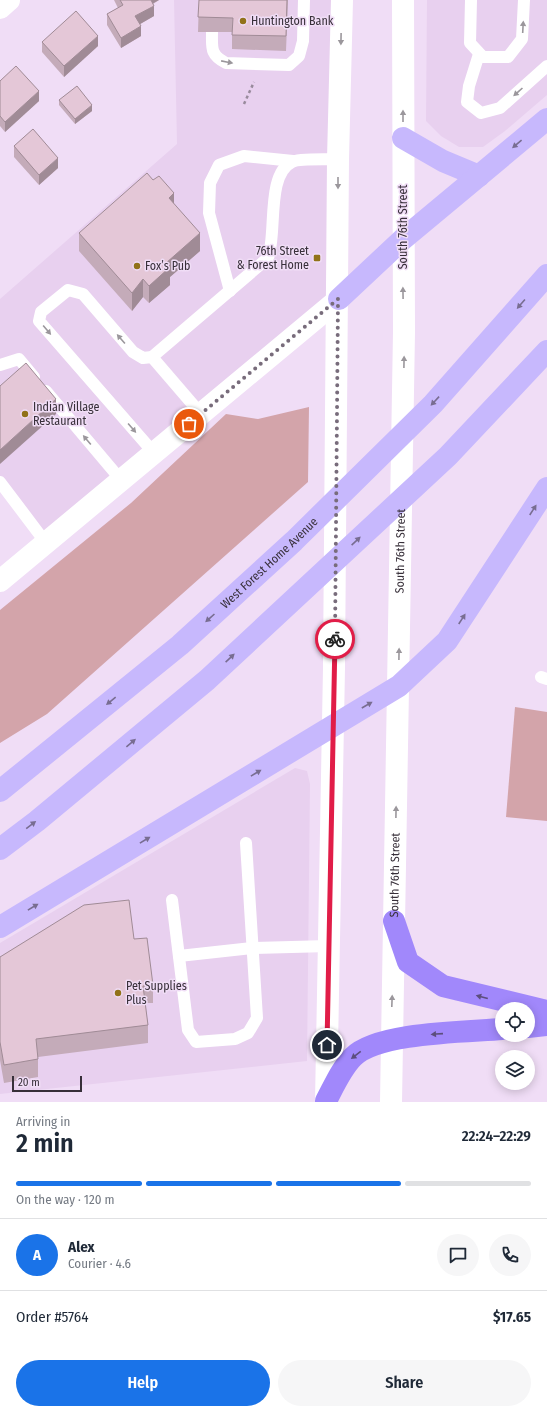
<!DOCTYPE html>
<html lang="en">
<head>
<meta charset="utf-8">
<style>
	:root { --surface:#fff; --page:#f6f6f7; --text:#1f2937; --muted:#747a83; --line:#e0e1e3; --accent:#1a73e8 }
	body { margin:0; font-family:"Fira Sans Condensed",sans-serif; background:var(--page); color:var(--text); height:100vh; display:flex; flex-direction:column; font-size:15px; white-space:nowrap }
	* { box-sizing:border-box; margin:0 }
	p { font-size:13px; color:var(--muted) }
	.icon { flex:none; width:22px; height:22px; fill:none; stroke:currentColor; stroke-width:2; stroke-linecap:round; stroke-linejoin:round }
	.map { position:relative; height:1102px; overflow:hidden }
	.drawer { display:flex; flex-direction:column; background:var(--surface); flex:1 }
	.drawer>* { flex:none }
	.buttons { position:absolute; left:495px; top:1002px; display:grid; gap:8px }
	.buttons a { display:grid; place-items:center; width:40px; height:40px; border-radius:50%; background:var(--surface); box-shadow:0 2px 10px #0003; font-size:20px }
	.scale { position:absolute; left:12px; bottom:10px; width:70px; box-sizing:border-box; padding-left:4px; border:2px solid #372f39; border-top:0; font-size:11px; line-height:14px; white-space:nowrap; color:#372f39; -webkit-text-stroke:3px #f0ddf6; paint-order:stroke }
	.pin { position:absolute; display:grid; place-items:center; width:34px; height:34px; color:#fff; margin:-17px; border:2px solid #fff; border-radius:50%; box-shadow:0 1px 4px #0007 }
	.courier { position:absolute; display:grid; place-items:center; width:40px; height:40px; margin:-20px; border:3px solid #e11d48; border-radius:50%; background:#fff; color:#222; box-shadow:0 1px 5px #0007 }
	.overview em { font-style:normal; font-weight:600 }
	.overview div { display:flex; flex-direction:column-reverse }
	.overview { display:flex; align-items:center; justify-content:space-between; height:68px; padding:0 16px }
	h1 { font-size:26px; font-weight:600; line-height:30px }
	.bar { display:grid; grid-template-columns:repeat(4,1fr); gap:6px 4px; align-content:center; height:48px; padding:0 16px }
	.bar i { height:5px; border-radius:3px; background:var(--line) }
	.bar .selected { background:var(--accent) }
	.bar p { grid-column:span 4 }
	.line { display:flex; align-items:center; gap:10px; padding:0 16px; border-top:1px solid var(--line) }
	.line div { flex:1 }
	.round { display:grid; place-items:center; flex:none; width:42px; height:42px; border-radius:21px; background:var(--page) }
	.cta { display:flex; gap:8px; margin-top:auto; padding:8px 16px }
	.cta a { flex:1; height:46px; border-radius:24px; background:var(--accent); color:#fff; font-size:16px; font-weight:600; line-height:46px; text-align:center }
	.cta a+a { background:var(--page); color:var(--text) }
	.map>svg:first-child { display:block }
</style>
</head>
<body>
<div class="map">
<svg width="547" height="1102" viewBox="0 0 547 1102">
	<rect width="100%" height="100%" fill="#f0ddf6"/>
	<g fill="#e8d0ef">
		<path d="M174,0H342L339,299L46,543L0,487V299L177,144Z"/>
		<path d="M427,0H547V95L505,131L483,147H459L441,136L426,121Z"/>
		<path d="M295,768L307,771L310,784L307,1061L0,1094V943Z"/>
	</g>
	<g fill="#d3a4aa">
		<path d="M309,407L308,482L47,714L0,743V610L131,503L226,414L258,419Z"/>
		<path d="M515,707L547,712V821L506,817Z"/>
	</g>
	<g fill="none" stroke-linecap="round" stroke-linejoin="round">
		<path stroke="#988a9c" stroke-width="2.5" stroke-dasharray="3 3" stroke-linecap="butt" d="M244,104L254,82"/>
		<g stroke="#fff" stroke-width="12">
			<path d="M471,0L470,43L483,57H508L522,39L524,0"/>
			<path d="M212,32C212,48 210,55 226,63L289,65L299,56L303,41L304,0"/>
			<path d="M479,54L469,86L467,102L481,113L500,108L547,66"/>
			<path d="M230,291L209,213L210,183L219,165L244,156L293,161"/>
			<path d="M152,357L201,414"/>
			<path d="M0,365L19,359L34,377"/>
			<path d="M46,391L121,480"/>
			<path d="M154,453L39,321L41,312L68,290L83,294L133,352L143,358L152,357L268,258C277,234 266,174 292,162C299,158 329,160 338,159"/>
			<path d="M0,482L46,543"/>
			<path d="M541,677L547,679"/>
			<path d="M172,900L188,1030L196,1042L235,1039L248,1033L257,1018L246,843"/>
			<path d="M179,956L252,948L329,946"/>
		</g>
		<g stroke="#fff" stroke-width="22">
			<path d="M0,8L9,0"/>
			<path d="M0,581L339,299"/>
		</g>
		<g stroke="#fff" stroke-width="22">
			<path d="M326,1102L334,668L338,159L342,0"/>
			<path id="s1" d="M391,1102L404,332L403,0"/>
		</g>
		<g stroke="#c7b8fd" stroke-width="22">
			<path d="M403,138L443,161L479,176"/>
			<path d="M339,299L403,239L547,119"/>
			<path id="s2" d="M0,791L180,645L294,541L433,404L547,275"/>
			<path d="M0,849L37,821L207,680L448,456L547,351"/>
			<path d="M0,927L399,686L447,641L547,488"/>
		</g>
		<g stroke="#a188fb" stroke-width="22">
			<path d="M394,921L408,962L443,986L547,1011"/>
			<path d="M528,1027L547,1025"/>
			<path d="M326,1101C334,1086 341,1069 353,1057C377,1032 467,1032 502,1029"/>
		</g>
	</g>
	<g fill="#c4abb9">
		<path d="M114,0H159L153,4L154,16L140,24L141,36L121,48L107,25V14L118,8Z"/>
		<path d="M199,0H288L286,51L232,49V32H198Z"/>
		<path d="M42,42L98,46L64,77L42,52Z"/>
		<path d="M0,81L39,101L5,132L0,126Z"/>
		<path d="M59,100L92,111L75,124L59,105Z"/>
		<path d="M14,146L58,168L39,185L14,157Z"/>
		<path d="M174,204L200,251L170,277V285L149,303L143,297L132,311L79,251V233Z"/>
		<path d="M134,939L153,985V1003H145L148,1025V1043L38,1057V1077L4,1083L0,1060V957Z"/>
	</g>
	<g fill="#a08b96">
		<path d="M148,0H159L148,6Z"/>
		<path d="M154,6V16L135,27V16Z"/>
		<path d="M141,26V36L121,48V38Z"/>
		<path d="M98,36V46L64,77V66Z"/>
		<path d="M39,91V101L5,132V122Z"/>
		<path d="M92,105V111L75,124V119Z"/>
		<path d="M58,158V168L39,185V175Z"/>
		<path d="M174,193V211L169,198Z"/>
		<path d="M200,233V251L170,277V285L149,303V286L166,263Z"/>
		<path d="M143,279V297L132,311V293Z"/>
		<path d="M56,399V414L0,464V450Z"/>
	</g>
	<g fill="#e4c7d7" stroke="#a08b96">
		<path d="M120,0H151L154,6L135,16L141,26L121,38L107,14L123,5Z"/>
		<path d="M199,0H287L286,36L232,35L233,18L198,17Z"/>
		<path d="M76,11L98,36L64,66L42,42Z"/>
		<path d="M16,66L39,91L5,122L0,116V81Z"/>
		<path d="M77,86L92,105L75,119L59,100Z"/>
		<path d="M33,129L58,158L39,175L14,146Z"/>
		<path d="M147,173L153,180L159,176L174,193L169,198L200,233L166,263L170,267L149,286L143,279L132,293L79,233Z"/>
		<path d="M26,363L56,399L0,450V386Z"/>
		<path d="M129,900L134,939L147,938L153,985L143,986L148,1025L36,1039L38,1059L4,1065L0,1042V957L84,905Z"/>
	</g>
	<defs><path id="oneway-solid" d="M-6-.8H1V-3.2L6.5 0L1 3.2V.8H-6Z"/></defs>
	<g fill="#9b979c">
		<use href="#oneway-solid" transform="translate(523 27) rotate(-87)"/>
		<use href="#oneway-solid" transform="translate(341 39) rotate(91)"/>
		<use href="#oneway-solid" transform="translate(227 62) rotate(11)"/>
		<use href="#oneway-solid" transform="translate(518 92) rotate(138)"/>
		<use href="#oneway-solid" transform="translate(403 116) rotate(-90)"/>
		<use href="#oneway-solid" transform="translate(338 183) rotate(90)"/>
		<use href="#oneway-solid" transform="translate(403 293) rotate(-91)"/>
		<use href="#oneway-solid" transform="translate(47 330) rotate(50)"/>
		<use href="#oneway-solid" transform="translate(121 339) rotate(-131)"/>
		<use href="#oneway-solid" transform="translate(404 362) rotate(-89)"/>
		<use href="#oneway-solid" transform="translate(132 428) rotate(49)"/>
		<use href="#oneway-solid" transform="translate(87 440) rotate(-130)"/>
		<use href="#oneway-solid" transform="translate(399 654) rotate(-89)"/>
		<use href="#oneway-solid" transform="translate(396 812) rotate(-89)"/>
		<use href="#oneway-solid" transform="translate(392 1001) rotate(-88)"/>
	</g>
	<g fill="#786d91">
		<use href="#oneway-solid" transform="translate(517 144) rotate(140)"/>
		<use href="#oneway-solid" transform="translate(521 304) rotate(131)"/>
		<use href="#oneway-solid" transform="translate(435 401) rotate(133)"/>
		<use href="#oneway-solid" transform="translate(533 510) rotate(-57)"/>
		<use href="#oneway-solid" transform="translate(356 541) rotate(-43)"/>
		<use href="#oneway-solid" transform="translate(210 618) rotate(138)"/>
		<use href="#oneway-solid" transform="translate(462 619) rotate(-57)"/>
		<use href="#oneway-solid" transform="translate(230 658) rotate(-43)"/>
		<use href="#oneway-solid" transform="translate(111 701) rotate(141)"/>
		<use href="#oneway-solid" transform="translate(367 705) rotate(-30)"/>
		<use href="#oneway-solid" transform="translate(131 743) rotate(-40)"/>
		<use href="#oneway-solid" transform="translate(256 773) rotate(-31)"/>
		<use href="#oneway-solid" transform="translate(31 825) rotate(-37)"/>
		<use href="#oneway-solid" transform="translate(145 840) rotate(-31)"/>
		<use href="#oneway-solid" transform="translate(33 907) rotate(-31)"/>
	</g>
	<g fill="#5c4e7d">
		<use href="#oneway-solid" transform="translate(482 997) rotate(-165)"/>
		<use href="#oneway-solid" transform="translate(437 1034) rotate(176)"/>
		<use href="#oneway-solid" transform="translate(356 1055) rotate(142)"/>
	</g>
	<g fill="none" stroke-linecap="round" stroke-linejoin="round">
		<path stroke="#786c7b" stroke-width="4" stroke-dasharray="0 7.2" d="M189,424L338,299L335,639"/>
		<path stroke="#e11d48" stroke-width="5" d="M327,1045L335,639"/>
	</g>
	<g fill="#917218" stroke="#f0ddf6" stroke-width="1.5">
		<circle cx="243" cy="21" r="4"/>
		<rect x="313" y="254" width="8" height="8" rx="2"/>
		<circle cx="137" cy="266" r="4"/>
		<circle cx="25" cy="414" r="4"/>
		<circle cx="118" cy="993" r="4"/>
	</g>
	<g text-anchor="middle" stroke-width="3" stroke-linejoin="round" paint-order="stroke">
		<g font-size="12" fill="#372f39" stroke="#f0ddf6" text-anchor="start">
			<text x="251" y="25">Huntington Bank</text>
			<text x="309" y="255" text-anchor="end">76th Street<tspan x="309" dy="14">&amp; Forest Home</tspan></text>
			<text x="145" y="270">Fox’s Pub</text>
			<text x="33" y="411">Indian Village<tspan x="33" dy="14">Restaurant</tspan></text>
			<text x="126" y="990">Pet Supplies<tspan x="126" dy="14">Plus</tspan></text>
		</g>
		<g font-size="12" fill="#372f39" stroke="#f0ddf6">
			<text transform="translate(403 227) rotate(-90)" y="4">South 76th Street</text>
			<text dy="4" stroke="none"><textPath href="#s1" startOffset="551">South 76th Street</textPath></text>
			<text dy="4" stroke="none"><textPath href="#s2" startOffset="353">West Forest Home Avenue</textPath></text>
			<text dy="4" stroke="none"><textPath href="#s1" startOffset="227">South 76th Street</textPath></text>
		</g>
	</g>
</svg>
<div class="buttons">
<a><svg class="icon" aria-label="locate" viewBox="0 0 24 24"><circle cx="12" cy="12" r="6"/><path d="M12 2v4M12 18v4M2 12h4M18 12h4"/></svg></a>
<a><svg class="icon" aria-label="layers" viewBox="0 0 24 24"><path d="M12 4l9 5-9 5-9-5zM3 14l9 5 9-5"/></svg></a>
</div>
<div class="scale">20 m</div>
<div class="pin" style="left:189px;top:424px;background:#ea580c"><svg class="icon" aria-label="bag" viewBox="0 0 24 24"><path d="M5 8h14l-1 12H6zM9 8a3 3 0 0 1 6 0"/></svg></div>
<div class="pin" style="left:327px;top:1045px;background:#1f2937"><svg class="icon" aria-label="home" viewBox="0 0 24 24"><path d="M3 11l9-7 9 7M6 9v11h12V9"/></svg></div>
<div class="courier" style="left:335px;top:639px"><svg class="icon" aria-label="bike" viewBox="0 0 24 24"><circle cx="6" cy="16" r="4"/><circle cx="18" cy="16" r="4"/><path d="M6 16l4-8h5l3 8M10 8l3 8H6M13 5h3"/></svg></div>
</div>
<section class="drawer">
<div class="overview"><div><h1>2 min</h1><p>Arriving in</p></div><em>22:24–22:29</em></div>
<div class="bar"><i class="selected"></i><i class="selected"></i><i class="selected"></i><i></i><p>On the way · 120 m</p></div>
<div class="line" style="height:72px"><b class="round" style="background:var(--accent);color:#fff">A</b><div><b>Alex</b><p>Courier · 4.6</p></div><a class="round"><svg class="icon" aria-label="chat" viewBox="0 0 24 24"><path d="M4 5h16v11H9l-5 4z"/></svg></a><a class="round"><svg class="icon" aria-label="phone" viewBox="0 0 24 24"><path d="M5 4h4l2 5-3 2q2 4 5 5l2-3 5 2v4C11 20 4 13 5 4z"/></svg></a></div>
<div class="line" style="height:52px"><div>Order #5764</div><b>$17.65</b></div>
<div class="cta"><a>Help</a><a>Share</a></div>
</section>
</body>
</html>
